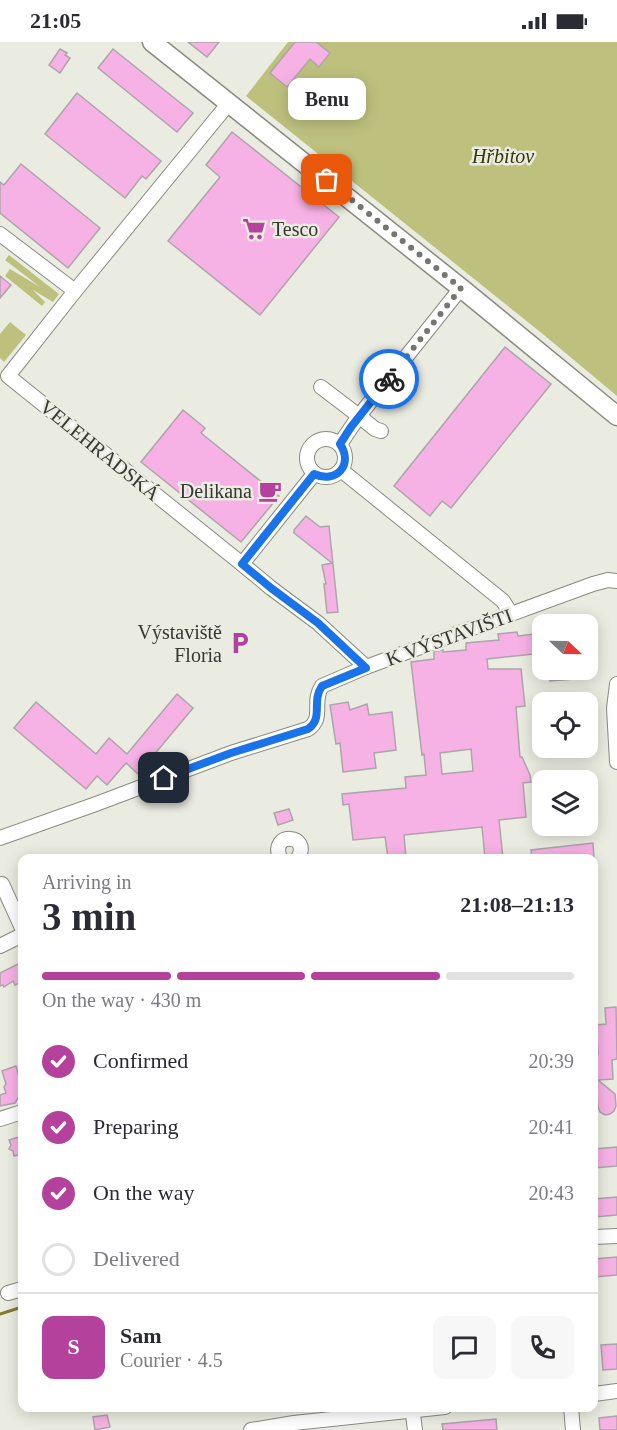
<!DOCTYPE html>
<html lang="en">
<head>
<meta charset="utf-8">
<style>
	:root { --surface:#fff; --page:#f7f7f7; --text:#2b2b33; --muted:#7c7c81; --line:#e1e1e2; --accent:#b4429d }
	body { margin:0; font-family:"Times New Roman",serif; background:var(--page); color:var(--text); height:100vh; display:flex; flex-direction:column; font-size:22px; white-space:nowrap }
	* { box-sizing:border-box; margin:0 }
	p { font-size:20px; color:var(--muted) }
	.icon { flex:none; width:33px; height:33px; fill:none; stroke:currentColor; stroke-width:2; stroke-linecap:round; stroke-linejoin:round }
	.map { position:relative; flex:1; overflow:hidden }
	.sheet { position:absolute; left:18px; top:812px; width:580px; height:558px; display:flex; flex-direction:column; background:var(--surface); border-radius:12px; box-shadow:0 3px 15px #0003 }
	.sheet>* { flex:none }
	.needle { width:39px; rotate:112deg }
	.fabs { position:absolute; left:532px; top:572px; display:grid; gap:12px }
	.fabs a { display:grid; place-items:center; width:66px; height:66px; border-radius:12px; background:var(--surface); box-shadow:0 3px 15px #0003; font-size:30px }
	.pin { position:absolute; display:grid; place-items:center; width:51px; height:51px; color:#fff; margin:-26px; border-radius:12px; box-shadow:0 3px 9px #0006 }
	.courier { position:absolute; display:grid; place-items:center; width:60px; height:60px; margin:-30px; border:4px solid #1a73e8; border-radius:50%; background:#fff; color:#222; box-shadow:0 2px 8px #0007 }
	.bubble { position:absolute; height:42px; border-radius:12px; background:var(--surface); box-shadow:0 3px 15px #0003; font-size:20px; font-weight:700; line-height:42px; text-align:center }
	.summary em { font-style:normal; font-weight:700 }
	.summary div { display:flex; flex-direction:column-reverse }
	.summary { display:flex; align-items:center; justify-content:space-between; height:102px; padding:0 24px }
	h1 { font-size:39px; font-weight:700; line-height:45px }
	.bar { display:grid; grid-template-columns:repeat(4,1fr); gap:9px 6px; align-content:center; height:72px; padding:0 24px }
	.bar i { height:8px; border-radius:4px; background:var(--line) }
	.bar .selected { background:var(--accent) }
	.bar p { grid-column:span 4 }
	.line { display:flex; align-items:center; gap:15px; padding:0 24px; border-top:2px solid var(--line) }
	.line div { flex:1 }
	.round { display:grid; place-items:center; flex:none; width:63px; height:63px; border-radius:12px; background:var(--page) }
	ol { padding:0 24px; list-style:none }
	li { display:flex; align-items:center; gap:18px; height:66px }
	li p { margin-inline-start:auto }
	li .icon { padding:6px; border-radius:50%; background:var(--accent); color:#fff; stroke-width:4 }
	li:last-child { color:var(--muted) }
	li i { width:33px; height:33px; border:3px solid var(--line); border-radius:50% }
	.status { display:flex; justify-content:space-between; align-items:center; height:42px; padding:0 30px; background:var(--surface); direction:ltr }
	.status svg { height:16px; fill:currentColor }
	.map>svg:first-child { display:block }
</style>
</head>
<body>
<div class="status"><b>21:05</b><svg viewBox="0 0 49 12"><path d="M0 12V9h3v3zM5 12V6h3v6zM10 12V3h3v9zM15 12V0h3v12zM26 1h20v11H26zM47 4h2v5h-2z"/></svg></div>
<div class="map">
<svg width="617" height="1388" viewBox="0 0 617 1388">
	<rect width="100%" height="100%" fill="#ebece1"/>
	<g fill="#bec17d">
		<path d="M288,0H617V354L544,293L246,54Z"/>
		<path d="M9,213L59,252L53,260L33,248L45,260L42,264L5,234L10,227L40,245L5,218Z"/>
		<path d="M10,280L26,293L4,320L0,316V292Z"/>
	</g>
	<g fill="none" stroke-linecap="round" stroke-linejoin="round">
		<path stroke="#7c7e30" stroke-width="3" d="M0,1272L22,1265"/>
	</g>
	<g fill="#f7b2e5" stroke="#aea4ab" stroke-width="1.5" fill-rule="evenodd">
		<path d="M188,0H219L207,15Z"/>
		<path d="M295,0H316L330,11L319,25L310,17L287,45L270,31Z"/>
		<path d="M60,7L67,11L65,13L70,16L60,31L49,23Z"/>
		<path d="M113,7L193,71L177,90L98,26Z"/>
		<path d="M77,51L161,119L146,137L142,134L125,156L45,92Z"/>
		<path d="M232,90L339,175L260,273L168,199L220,135L206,123Z"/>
		<path d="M21,122L100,186L68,226L0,171V140L4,143Z"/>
		<path d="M0,234L11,243L0,256Z"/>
		<path d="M505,305L551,342L451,466L442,459L430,474L394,444Z"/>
		<path d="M183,368L205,386L201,391L279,454L241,500L141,420Z"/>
		<path d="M306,474L320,485L329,484L338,570L327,571L324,542H326L322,523L332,521L294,491V488Z"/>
		<path d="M517,590L518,594L543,591V611L487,617L488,627H521L525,664L516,665L520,715H522L530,733L531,740L523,741L526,775L499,778L503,816H485L482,785L404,793L406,816H388L385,795L353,798L349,762L343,763L342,752L406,746L405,735L426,733L424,712L422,713L411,620L434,617V610L437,609L443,608V610L466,608V601L499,598L498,592ZM471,707L473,729L442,732L440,711Z"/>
		<path d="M549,627H573L574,637L550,639Z"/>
		<path d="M177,652L193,666L138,732L126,721L107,743L97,734L86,747L14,686L36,660L96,712L109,696L127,712Z"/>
		<path d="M348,660L350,668L367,662L369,673L392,670L396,708L374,711L376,726L343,730L340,701L336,702L330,663Z"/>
		<path d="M289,767L293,778L278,783L274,771Z"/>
		<path d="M593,801L594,816H532L531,808Z"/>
		<path d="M22,920V940L15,943L13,939L4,945L3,943L0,944V931Z"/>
		<path d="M616,965L617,1017L612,1018L613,1037L598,1038L615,1052L616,1064L614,1069L610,1072L605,1073L600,1070L598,1065L594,1014V1013L598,1012L596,983L606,982L605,966Z"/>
		<path d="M16,1024L22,1046V1054L18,1056L15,1061L0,1064V1053L6,1051L4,1045L6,1042L2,1029Z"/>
		<path d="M22,1094V1112L14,1114L13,1109L9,1107L11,1103L9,1098Z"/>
		<path d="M617,1105V1124L594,1126V1107Z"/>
		<path d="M617,1155V1173L594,1175V1157Z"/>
		<path d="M617,1215V1233L594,1235V1217Z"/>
		<path d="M617,1302V1327L603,1328L601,1303Z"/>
		<path d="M107,1373L110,1385L95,1388L93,1375Z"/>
		<path d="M617,1374V1388H600L599,1376Z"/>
		<path d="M496,1377L497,1388H443L442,1382Z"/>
	</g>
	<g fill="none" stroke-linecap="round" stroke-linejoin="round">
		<g stroke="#898a80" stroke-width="16">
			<g id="minor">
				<path d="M229,61L75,249L8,334L242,522L314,432"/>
				<path d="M0,192L75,249"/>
				<path d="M321,345L359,374L461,246"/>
				<circle cx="326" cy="416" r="19"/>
				<path d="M340,402L359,374L375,387L381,389"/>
				<path d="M341,428L503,559L511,572"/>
				<path d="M242,522L271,546L318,581L366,625L593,542L608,538L617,539"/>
				<path d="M617,642L614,666L617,720"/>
				<path d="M0,796L96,762L231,711L308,687C325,676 311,660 322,644L366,625"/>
				<path d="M280,816C269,789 312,792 298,816"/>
				<path d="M2,842L22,886"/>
				<path d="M0,904L22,893"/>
				<path d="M0,1077L22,1070"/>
				<path d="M594,1195L617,1194"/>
				<path d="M8,1251L22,1247"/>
				<path d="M594,1352L617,1349"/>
				<path d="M412,1365L415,1388"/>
				<path d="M571,1365L573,1388"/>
				<path d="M251,1388L294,1381L445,1365"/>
			</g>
		</g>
		<g stroke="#898a80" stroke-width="21">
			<path id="major" d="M152,0L461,246L617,374"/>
		</g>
		<use href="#minor" stroke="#fff" stroke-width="14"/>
		<use href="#major" stroke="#fff" stroke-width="18"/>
	</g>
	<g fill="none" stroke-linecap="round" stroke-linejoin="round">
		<path stroke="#767670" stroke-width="6" stroke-dasharray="0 10.8" d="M327,138L461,246L389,337"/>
		<path stroke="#1a73e8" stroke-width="8" d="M164,736L231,711L308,687C324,676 311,660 322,644L366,626L318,581L271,546L242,522L314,432C336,442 354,423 340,402L351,385L389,337"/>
	</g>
	<defs>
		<g id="supermarket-bare" transform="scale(1.8)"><path d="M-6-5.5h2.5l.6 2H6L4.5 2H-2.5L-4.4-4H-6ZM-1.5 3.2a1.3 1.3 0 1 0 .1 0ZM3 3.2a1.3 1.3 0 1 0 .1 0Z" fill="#b4429d" stroke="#ebece1" stroke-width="2.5" paint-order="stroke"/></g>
		<g id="cafe-bare" transform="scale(1.8)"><path d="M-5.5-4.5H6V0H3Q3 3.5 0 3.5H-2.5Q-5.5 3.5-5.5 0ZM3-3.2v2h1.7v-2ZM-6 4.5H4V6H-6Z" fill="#b4429d" stroke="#ebece1" stroke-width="2.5" paint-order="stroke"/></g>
		<g id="parking-bare" transform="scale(1.8)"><path d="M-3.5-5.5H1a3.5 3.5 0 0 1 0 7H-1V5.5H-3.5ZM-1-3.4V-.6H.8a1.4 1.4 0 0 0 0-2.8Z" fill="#b4429d" stroke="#ebece1" stroke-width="2.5" paint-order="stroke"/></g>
	</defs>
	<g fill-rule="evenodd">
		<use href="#supermarket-bare" x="254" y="187"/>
		<use href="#cafe-bare" x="270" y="449"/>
		<use href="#parking-bare" x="240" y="601"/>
	</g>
	<g text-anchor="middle" stroke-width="5" stroke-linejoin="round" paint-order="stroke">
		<g font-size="20" font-style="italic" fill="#353607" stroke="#ebece1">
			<text x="503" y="121">Hřbitov</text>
		</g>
		<g font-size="20" fill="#373733" stroke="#ebece1" text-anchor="end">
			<text x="272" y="194" text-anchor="start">Tesco</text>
			<text x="252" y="456">Delikana</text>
			<text x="222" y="597">Výstaviště<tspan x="222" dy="23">Floria</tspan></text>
		</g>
		<g font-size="20" fill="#373733" stroke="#ebece1">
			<text transform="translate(100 408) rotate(39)" y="7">VELEHRADSKÁ</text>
			<text transform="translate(449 595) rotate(-20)" y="7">K VÝSTAVIŠTI</text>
		</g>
	</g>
</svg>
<div class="fabs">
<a><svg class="needle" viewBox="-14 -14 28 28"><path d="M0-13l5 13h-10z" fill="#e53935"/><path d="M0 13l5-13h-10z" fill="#7c7c81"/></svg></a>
<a><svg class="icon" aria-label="locate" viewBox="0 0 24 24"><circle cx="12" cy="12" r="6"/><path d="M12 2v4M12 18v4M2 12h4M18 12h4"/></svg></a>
<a><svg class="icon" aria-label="layers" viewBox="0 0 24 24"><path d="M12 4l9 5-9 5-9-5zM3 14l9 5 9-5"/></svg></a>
</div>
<div class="pin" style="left:327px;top:138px;background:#ea580c"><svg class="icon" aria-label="bag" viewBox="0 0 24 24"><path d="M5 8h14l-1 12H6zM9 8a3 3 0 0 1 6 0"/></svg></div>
<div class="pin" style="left:164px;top:736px;background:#1f2937"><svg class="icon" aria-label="home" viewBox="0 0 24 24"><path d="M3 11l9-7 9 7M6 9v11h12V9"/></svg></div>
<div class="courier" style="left:389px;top:337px"><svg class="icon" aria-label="bike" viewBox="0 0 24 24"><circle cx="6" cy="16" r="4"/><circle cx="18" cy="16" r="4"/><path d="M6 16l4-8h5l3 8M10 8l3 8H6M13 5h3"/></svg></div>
<div class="bubble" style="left:288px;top:36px;width:78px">Benu</div>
<section class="sheet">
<div class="summary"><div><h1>3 min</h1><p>Arriving in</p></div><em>21:08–21:13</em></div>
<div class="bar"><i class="selected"></i><i class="selected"></i><i class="selected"></i><i></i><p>On the way · 430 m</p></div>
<ol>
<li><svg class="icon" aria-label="check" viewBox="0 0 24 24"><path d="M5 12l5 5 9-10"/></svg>Confirmed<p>20:39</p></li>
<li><svg class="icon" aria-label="check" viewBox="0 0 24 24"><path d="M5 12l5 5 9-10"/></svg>Preparing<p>20:41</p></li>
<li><svg class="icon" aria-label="check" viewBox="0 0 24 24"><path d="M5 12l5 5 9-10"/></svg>On the way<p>20:43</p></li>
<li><i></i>Delivered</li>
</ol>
<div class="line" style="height:108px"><b class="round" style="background:var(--accent);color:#fff">S</b><div><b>Sam</b><p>Courier · 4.5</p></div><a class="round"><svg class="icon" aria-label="chat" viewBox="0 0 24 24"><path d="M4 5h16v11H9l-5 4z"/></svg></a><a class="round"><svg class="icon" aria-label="phone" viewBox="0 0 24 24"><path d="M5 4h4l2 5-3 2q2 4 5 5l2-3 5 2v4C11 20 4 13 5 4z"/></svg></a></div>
</section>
</div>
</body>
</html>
